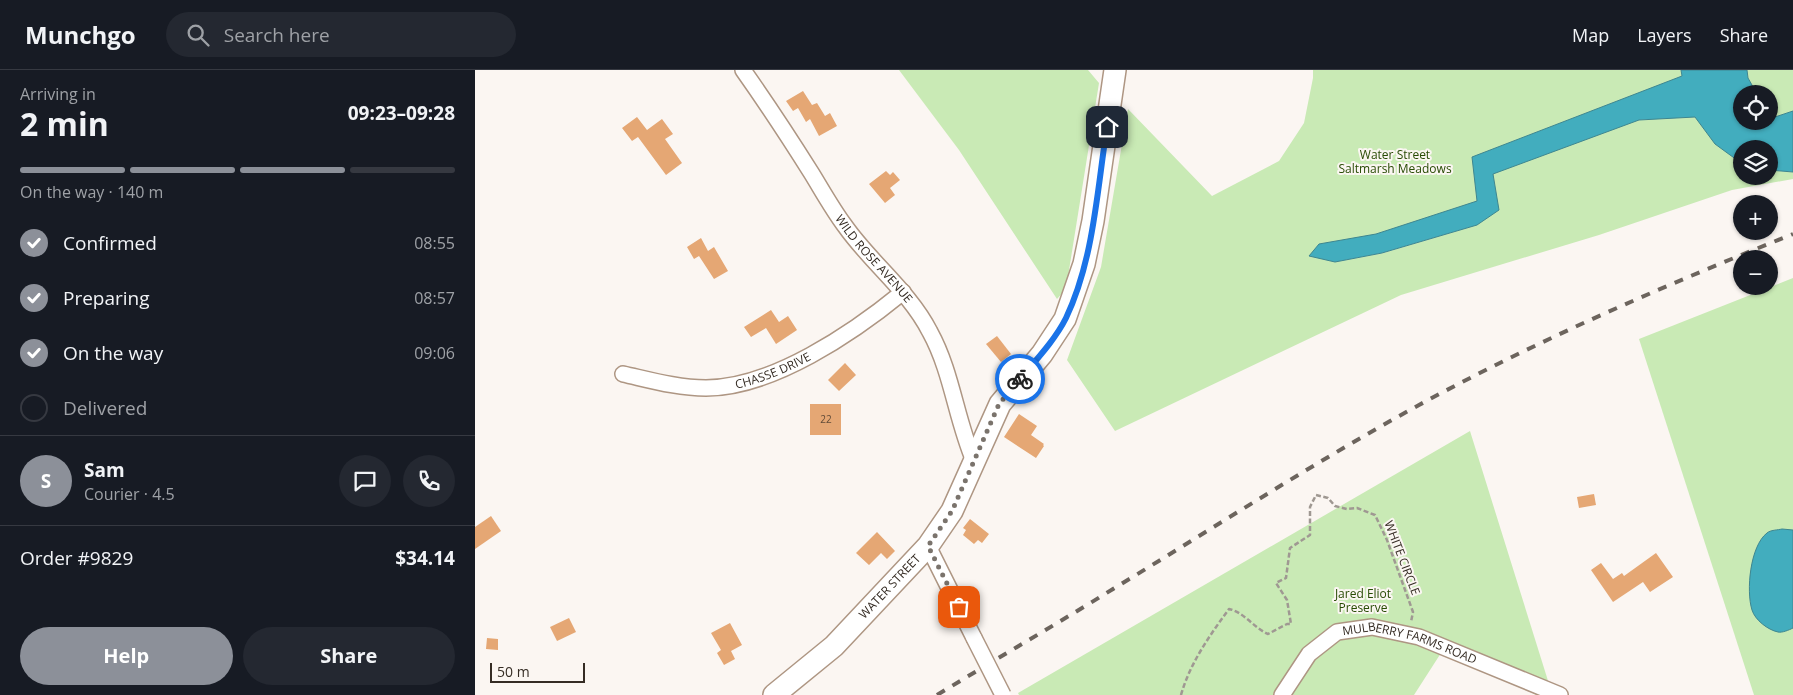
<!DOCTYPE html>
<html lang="en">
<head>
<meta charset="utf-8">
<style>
	:root { --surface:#171b24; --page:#242831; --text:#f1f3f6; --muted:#9ea1a6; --line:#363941; --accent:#8c9099 }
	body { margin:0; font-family:"Open Sans",sans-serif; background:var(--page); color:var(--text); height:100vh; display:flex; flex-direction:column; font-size:19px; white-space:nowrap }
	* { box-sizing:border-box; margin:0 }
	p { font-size:16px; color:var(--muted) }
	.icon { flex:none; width:28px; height:28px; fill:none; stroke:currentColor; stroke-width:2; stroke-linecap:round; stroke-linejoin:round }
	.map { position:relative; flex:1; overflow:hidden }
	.side { display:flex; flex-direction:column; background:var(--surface); width:475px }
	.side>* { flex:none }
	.tools { position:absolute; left:1258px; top:15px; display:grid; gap:10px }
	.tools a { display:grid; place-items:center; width:45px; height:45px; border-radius:50%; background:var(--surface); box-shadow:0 1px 4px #0004; font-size:25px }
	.scale { position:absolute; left:15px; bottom:12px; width:95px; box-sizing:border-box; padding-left:5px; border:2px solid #352c24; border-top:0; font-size:14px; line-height:18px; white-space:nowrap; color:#352c24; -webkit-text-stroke:4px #fbf6f2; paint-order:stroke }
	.pin { position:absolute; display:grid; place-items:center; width:42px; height:42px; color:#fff; margin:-21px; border-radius:10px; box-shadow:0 2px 8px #0006 }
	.courier { position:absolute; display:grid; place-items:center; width:50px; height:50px; margin:-25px; border:4px solid #1a73e8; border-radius:50%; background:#fff; color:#222; box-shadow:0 1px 6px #0007 }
	.overview em { font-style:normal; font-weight:700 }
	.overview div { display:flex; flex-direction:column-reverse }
	.overview { display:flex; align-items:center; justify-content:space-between; height:85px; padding:0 20px }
	h1 { font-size:32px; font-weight:700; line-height:38px }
	.bar { display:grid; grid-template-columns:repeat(4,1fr); gap:8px 5px; align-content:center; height:60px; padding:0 20px }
	.bar i { height:6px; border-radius:4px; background:var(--line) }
	.bar .current { background:var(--accent) }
	.bar p { grid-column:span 4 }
	.line { display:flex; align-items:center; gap:12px; padding:0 20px; border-top:1px solid var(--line) }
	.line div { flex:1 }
	.round { display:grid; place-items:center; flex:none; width:52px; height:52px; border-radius:26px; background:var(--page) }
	ol { padding:0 20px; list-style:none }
	li { display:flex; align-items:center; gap:15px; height:55px }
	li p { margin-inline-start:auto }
	li .icon { padding:5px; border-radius:50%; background:var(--accent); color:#fff; stroke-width:4 }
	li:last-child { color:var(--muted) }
	li i { width:28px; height:28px; border:2px solid var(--line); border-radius:50% }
	.primary-button { display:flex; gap:10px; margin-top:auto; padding:10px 20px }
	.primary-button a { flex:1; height:58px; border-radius:30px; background:var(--accent); color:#fff; font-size:20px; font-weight:700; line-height:58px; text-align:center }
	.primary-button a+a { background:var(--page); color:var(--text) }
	header { display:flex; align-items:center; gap:30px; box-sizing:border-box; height:70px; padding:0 25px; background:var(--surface); border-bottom:1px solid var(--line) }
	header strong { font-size:24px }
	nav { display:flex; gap:28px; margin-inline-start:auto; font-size:18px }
	.search { width:350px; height:45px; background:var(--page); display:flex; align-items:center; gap:12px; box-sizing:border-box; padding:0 18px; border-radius:28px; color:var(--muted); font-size:19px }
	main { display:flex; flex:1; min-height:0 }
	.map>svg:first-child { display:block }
</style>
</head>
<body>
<header>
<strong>Munchgo</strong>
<div class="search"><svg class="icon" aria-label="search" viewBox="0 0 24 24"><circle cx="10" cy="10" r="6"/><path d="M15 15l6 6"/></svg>Search here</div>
<nav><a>Map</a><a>Layers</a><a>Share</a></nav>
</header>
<main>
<section class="side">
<div class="overview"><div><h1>2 min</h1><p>Arriving in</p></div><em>09:23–09:28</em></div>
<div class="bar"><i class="current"></i><i class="current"></i><i class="current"></i><i></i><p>On the way · 140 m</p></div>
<ol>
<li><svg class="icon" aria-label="check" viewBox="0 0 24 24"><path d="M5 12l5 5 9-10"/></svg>Confirmed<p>08:55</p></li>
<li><svg class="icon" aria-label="check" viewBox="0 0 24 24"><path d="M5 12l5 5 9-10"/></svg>Preparing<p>08:57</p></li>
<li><svg class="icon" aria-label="check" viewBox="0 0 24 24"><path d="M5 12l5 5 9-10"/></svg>On the way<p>09:06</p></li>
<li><i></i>Delivered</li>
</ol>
<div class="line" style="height:90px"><b class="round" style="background:var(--accent);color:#fff">S</b><div><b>Sam</b><p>Courier · 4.5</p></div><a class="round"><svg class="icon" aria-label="chat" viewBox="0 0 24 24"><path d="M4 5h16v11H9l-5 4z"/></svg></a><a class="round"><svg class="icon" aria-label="phone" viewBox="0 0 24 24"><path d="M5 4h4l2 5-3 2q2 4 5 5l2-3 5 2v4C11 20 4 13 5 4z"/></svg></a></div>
<div class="line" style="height:65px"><div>Order #9829</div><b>$34.14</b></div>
<div class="primary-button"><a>Help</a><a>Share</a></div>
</section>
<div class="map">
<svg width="1318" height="625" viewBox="0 0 1318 625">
	<rect width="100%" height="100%" fill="#fbf6f2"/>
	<g fill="#c9eab5" fill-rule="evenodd">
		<path d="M424,0H613L624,13L591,219L582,229L484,80Z"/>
		<path d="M838,0H1206L1207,6L1164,50H1171L1218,35L1257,87L1266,93V106H1294V100L1318,102V109L1257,120L1124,165L926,225L640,361L592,290L626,197L653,39L737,126L804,91L829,53L838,8ZM1002,155L908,183L860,192Z"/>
		<path d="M1272,0H1318V41L1297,48L1294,42V24H1282L1273,8Z"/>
		<path d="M1318,208V625H1279L1164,269Z"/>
		<path d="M995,361L1074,614L1087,625H1061L1031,608L966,583L939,625H544L543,623Z"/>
	</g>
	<g fill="#42adbe" stroke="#3e8690">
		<path d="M1206,0H1272L1273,8L1282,24H1266V51H1294V42L1297,48L1318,41V102L1294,100V79H1266V93L1240,74L1220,47L1164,50L1018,104L1024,140L1002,155L907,183L860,192L834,186L844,174L901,164L1002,131L997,87L1207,6Z"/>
		<path d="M1307,459L1318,460V558C1314,560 1307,563 1303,562C1293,560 1280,550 1277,540C1271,521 1275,476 1292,463C1295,460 1303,460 1307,459Z"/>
	</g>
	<g fill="#e5a774">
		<path d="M328,21L337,35L342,33L350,46L355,43L362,56L344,66L335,49L331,52L323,38L318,41L311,31Z"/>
		<path d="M162,47L172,60L187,49L198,64L190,69L207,93L191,105L163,67L157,71L147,58Z"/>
		<path d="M411,101L415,105L418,102L425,110L415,118L420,125L410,133L394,114Z"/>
		<path d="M226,168L233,181L239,177L253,201L239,209L224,186L219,189L212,177Z"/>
		<path d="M296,240L304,252L313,246L322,260L301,274L291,258L276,267L269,257Z"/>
		<path d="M522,266L536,284L526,292L511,274Z"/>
		<path d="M370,293L381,305L364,321L353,310Z"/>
		<rect x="335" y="334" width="31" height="31"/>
		<path d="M544,344L562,356L556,365L569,374L568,375L569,376L561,388L529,367Z"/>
		<path d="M1119,424L1121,435L1104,438L1102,427Z"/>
		<path d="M16,446L26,461L0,479V457Z"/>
		<path d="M495,449L514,464L507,473L503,470L499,474L488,465L491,460L488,458Z"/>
		<path d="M402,462L420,481L412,489L406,483L394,495L381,483Z"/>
		<path d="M1181,483L1198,507L1175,522L1168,512L1138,532L1116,500L1126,493L1138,509L1147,503L1149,506Z"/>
		<path d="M94,548L101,562L82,571L75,557Z"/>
		<path d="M255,553L267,575L256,581L260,589L249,595L242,583L246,580L236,563Z"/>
		<path d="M12,568L23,569V580L11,579Z"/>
	</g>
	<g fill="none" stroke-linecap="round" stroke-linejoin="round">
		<g stroke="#ae9683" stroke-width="18">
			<g id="minor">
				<path id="s1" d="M268,0C292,34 315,69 337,104C348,122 358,140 370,156C396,193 434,221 455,262C477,302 481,349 499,391"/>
				<path id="s2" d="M148,304C175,310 203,318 231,318C297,318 378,263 428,222"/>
				<path d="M453,476L499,568"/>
				<path id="s3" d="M807,625L834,584L862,562L897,557L944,567L1085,625"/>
			</g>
		</g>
		<g stroke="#ae9683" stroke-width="24">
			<g id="secondary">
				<path id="s4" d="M299,625L359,576L453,476L477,441L525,334L567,284L590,249L609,194L618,151L640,0"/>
			</g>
		</g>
		<path stroke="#9f9892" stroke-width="2.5" stroke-dasharray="5 2.5" stroke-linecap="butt" d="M706,625C715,593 735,565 754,539C769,542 779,558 793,564L812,554H816L812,530L801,513L811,508L815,478L835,465V437L841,425L853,428L860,436L872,439L882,438L900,445L912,470L938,542L936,552"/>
		<use href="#minor" stroke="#fff" stroke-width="15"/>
		<use href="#secondary" stroke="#fff" stroke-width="21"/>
		<path stroke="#6c645d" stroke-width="4" stroke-dasharray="9 9" stroke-linecap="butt" d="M462,625C521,589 580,555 638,519C740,457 840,392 944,335C1065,269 1191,215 1318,164"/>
		<g stroke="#ae9683" stroke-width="18" stroke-linecap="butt">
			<path id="minor-bridge" d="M499,568L528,625"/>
		</g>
		<use href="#minor-bridge" stroke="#fff" stroke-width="15"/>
	</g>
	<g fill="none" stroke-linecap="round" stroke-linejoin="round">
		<path stroke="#7a736c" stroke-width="5" stroke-dasharray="0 9" d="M484,537L453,476L477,441L524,334L545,309"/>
		<path stroke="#1a73e8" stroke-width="6" d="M545,309C561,290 580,270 591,248C619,189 622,120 632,57"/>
	</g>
	<g text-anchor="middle" stroke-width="4" stroke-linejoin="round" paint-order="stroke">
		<g font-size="10" fill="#614b38">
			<text x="351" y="353">22</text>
		</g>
		<g font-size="12" fill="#284b04" stroke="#fbf6f2">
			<text x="920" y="89">Water Street<tspan x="920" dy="14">Saltmarsh Meadows</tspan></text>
			<text x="888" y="528">Jared Eliot<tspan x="888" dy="14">Preserve</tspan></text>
		</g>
		<g font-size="12" fill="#352c24" stroke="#fbf6f2">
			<text dy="4" stroke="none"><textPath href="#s1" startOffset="230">WILD ROSE AVENUE</textPath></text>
			<text dy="4" stroke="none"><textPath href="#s2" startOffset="154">CHASSE DRIVE</textPath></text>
			<text transform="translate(927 488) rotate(69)" y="4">WHITE CIRCLE</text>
			<text dy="4" stroke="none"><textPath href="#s4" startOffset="159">WATER STREET</textPath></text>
			<text dy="4" stroke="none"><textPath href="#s3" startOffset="160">MULBERRY FARMS ROAD</textPath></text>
		</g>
	</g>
</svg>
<div class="tools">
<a><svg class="icon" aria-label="locate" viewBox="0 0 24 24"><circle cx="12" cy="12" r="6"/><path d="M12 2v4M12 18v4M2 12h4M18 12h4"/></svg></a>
<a><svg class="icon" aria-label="layers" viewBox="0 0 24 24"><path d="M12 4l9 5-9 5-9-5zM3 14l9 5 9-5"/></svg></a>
<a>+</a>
<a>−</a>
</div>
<div class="scale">50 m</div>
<div class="pin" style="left:484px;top:537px;background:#ea580c"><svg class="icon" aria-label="bag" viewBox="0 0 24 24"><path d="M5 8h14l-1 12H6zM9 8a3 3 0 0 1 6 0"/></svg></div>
<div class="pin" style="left:632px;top:57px;background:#1f2937"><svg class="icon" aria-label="home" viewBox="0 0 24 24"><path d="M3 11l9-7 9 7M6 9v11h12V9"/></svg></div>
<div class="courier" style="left:545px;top:309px"><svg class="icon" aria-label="bike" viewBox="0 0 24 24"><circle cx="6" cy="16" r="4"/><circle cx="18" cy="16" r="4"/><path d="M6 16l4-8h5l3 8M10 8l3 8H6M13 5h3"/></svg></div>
</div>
</main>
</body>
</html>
